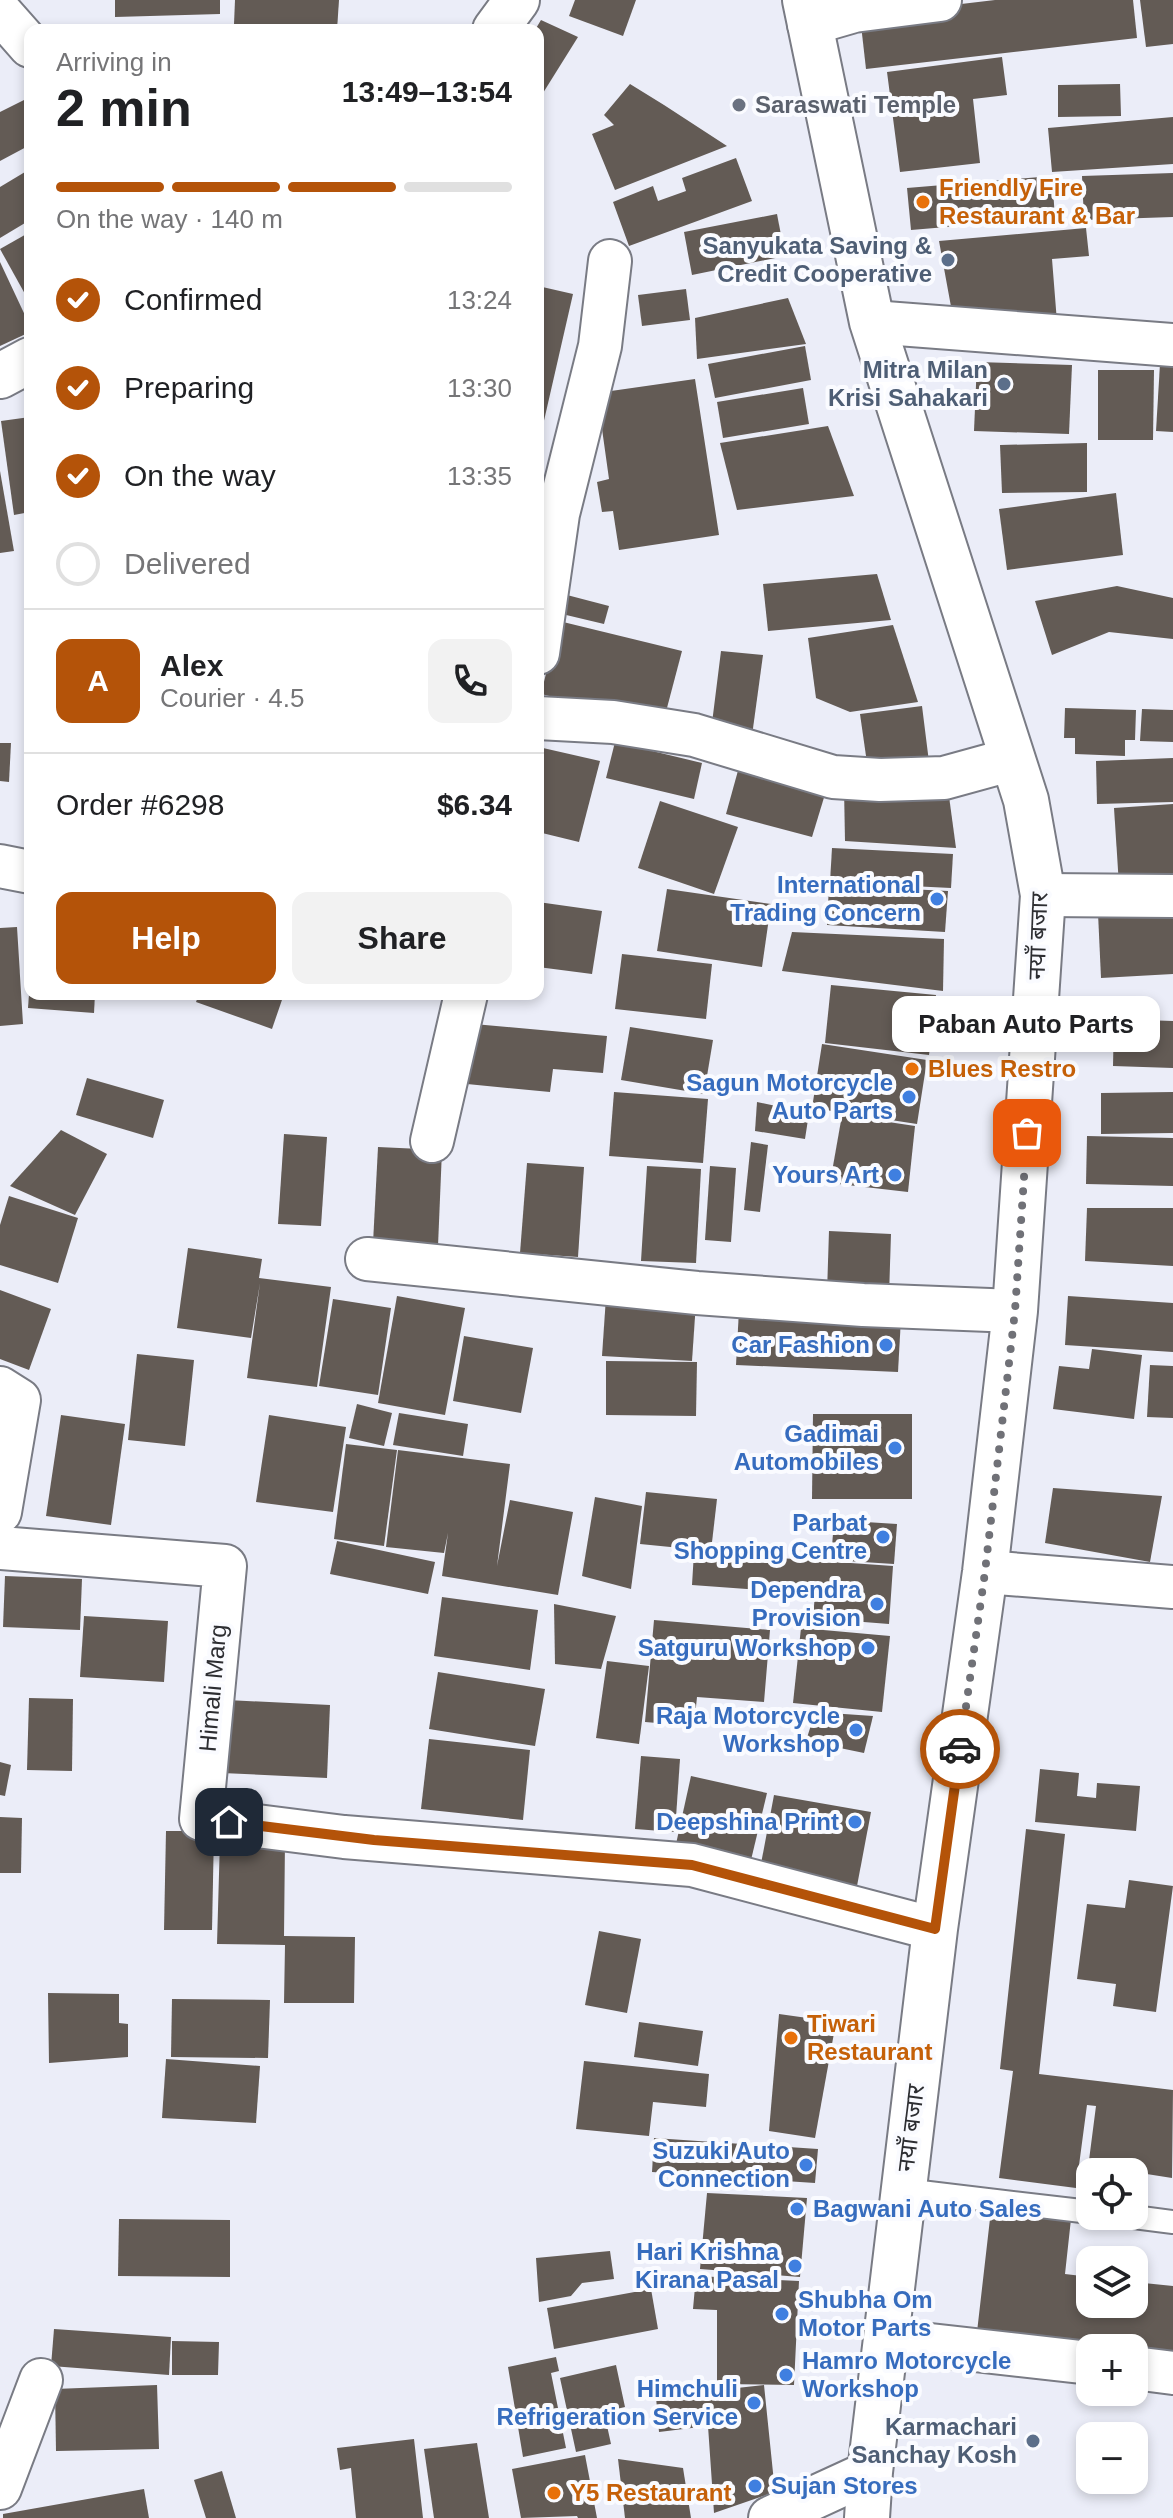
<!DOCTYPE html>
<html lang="en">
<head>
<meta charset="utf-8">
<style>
	:root { --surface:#fff; --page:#f2f2f2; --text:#202124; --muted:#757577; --line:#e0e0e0; --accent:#b45309 }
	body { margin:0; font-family:Arial,"Noto Sans Devanagari",sans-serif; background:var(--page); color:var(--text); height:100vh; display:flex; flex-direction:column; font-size:30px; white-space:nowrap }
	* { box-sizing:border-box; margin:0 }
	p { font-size:26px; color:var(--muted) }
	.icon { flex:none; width:44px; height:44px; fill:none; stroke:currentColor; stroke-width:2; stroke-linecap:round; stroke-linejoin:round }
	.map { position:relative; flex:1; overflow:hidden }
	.details { position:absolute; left:24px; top:24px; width:520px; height:976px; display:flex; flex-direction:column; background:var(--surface); border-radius:16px; box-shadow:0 4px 12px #0003 }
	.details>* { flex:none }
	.tools { position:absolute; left:1076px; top:2158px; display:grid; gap:16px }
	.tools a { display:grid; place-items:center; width:72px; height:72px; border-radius:16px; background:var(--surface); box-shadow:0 4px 12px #0003; font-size:40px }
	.pin { position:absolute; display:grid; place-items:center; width:68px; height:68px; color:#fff; margin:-34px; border-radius:16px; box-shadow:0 4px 12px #0006 }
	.courier { position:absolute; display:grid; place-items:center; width:80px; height:80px; margin:-40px; border:6px solid #b45309; border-radius:50%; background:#fff; color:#222; box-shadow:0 2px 10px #0007 }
	.bubble { position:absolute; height:56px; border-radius:16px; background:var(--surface); box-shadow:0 4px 12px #0003; font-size:26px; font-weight:800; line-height:56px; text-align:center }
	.head em { font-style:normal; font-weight:800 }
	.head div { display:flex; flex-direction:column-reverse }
	.head { display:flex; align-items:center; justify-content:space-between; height:136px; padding:0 32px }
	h1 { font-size:52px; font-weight:800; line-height:60px }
	.bar { display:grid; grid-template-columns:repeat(4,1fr); gap:12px 8px; align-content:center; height:96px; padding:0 32px }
	.bar i { height:10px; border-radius:6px; background:var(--line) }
	.bar .on { background:var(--accent) }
	.bar p { grid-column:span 4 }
	.line { display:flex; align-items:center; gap:20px; padding:0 32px; border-top:2px solid var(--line) }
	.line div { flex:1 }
	.round { display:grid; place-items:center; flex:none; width:84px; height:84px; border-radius:16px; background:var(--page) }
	ol { padding:0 32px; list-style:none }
	li { display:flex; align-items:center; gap:24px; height:88px }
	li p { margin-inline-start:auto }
	li .icon { padding:8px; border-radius:50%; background:var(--accent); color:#fff; stroke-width:4 }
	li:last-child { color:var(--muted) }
	li i { width:44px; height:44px; border:4px solid var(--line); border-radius:50% }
	.action { display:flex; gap:16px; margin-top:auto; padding:16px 32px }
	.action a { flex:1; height:92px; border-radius:16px; background:var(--accent); color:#fff; font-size:32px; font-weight:800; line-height:92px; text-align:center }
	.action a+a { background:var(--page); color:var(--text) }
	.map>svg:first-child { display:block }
</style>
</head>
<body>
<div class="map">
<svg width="1173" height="2518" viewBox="0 0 1173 2518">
	<rect width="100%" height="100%" fill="#ebedf8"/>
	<g fill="#635b55">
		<path d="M115,0H220V14L115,17Z"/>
		<path d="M235,0H339L337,30L234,24Z"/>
		<path d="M575,0H636L623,36L569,16Z"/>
		<path d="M995,0H1133L1137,38L866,69L860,16Z"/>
		<path d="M1140,0H1173V44L1146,47Z"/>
		<path d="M541,20L578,37L538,101V30H535Z"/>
		<path d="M1002,57L1007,95L973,99L980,163L900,172L887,72Z"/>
		<path d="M630,84L664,105L727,146L615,190L592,134L614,125L604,115Z"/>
		<path d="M1120,84L1121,116L1058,117V85Z"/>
		<path d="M30,97V145L0,161V112Z"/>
		<path d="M1173,117V164L1052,172L1048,128Z"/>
		<path d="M736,158L752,201L629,246L613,202L653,186L658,201L686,191L682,178Z"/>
		<path d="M30,169V220L0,238V187Z"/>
		<path d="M1173,173V217L1084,220L1082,176Z"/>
		<path d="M1052,176L1055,218L911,230L907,188Z"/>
		<path d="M777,214L785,256L692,275L684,232Z"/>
		<path d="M1086,228L1089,256L1052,259L1057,322L954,323L939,241Z"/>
		<path d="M30,232V303L0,249Z"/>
		<path d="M0,262L30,326V332L0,346Z"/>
		<path d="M538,286L573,294L543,425L538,424Z"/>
		<path d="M686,289L690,320L642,326L638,295Z"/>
		<path d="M788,298L806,344L697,359L695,318Z"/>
		<path d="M805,346L811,380L715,398L708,364Z"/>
		<path d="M977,362L1072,365L1069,434L974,431Z"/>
		<path d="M1160,364L1173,365V432L1156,431Z"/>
		<path d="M1098,370H1154L1153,440H1098Z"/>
		<path d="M695,379L719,535L619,550L613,511L602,512L597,482L609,479L597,393Z"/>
		<path d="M803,388L809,424L723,438L717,402Z"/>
		<path d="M30,417V512L14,515L1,421Z"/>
		<path d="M828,426L854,496L737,510L720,443Z"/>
		<path d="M1087,443V492L1002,493L1000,445Z"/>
		<path d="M0,471L14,551L0,553Z"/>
		<path d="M1116,493L1123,555L1007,570L999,509Z"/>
		<path d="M877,574L891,620L768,631L763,584Z"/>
		<path d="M1117,586L1173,598V639L1109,632L1052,655L1035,601Z"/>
		<path d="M567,595L609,606L604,624L562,614Z"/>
		<path d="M559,621L682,651L663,723L541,694Z"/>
		<path d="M893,625L918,702L850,712L816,698L808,638Z"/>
		<path d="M721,651L763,655L751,743L711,731Z"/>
		<path d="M922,706L929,762L868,770L860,714Z"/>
		<path d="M1065,708L1136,710L1135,740H1125V756L1075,754V738H1064Z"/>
		<path d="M1142,709L1173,710V742L1140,741Z"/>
		<path d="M615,742L702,763L694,799L606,778Z"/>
		<path d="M0,743H11L9,782L0,781Z"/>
		<path d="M543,748L600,761L579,842L538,832V769Z"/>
		<path d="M1173,758V802L1097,804L1096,761Z"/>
		<path d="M739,767L826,791L812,837L726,814Z"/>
		<path d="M844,788L948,789L956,848L845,841Z"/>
		<path d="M660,801L738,827L714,894L638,868Z"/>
		<path d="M1173,804V882L1119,885L1114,808Z"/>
		<path d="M832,848L953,854L951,888L830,882Z"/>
		<path d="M829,885L948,891L945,932L827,925Z"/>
		<path d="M667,889L771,904L762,967L657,951Z"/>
		<path d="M538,902L602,911L592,974L538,967Z"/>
		<path d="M1173,909V974L1101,978L1098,913Z"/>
		<path d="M17,927L23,1024L0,1026V928Z"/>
		<path d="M792,932L944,939L943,991L782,971Z"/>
		<path d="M622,954L712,964L706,1019L615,1009Z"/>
		<path d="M831,985L936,995L929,1055L825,1043Z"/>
		<path d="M29,994H95L94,1013L28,1008Z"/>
		<path d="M199,994H284L272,1029L196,1002Z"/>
		<path d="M1114,1019L1173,1021V1068L1113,1066Z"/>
		<path d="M474,1024L607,1036L603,1073L553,1069L550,1092L467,1084Z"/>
		<path d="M630,1027L713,1040L704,1094L621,1080Z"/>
		<path d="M822,1044L927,1060L917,1124L812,1108Z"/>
		<path d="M87,1078L164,1100L153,1138L76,1115Z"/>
		<path d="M614,1092L708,1099L703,1163L609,1156Z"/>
		<path d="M1173,1092V1133L1101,1134V1093Z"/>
		<path d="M757,1102L809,1113L805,1139L755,1131Z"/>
		<path d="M842,1115L915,1126L908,1192L830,1183Z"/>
		<path d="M61,1130L107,1154L75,1215L10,1186Z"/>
		<path d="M284,1134L327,1137L321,1226L278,1224Z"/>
		<path d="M1087,1136L1173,1138V1186L1086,1184Z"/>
		<path d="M751,1142L768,1145L760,1212L744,1210Z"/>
		<path d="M378,1147L442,1150L438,1246L373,1243Z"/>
		<path d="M527,1163L584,1167L578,1257L520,1253Z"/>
		<path d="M647,1166L701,1169L696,1263L641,1261Z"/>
		<path d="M710,1166L736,1168L731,1242L705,1240Z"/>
		<path d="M9,1196L78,1218L58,1283L0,1265V1225Z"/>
		<path d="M1087,1208H1173V1266L1085,1261Z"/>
		<path d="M829,1231L891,1234L889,1296L827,1293Z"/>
		<path d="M188,1248L262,1259L259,1278L331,1287L317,1387L247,1378L260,1283L251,1338L177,1328Z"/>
		<path d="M0,1290L51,1309L29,1370L0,1359Z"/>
		<path d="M397,1296L465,1308L445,1415L378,1403Z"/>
		<path d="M1068,1296L1173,1303V1352L1065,1345Z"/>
		<path d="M606,1297L696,1302L692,1361L602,1356Z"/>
		<path d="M333,1299L391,1308L378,1395L319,1386Z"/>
		<path d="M739,1310L901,1318L898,1372L736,1365Z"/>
		<path d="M464,1336L533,1348L521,1413L453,1401Z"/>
		<path d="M1092,1349L1142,1355L1134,1419L1053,1409L1059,1366L1089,1369Z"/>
		<path d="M137,1354L194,1360L185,1446L128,1440Z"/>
		<path d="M606,1361L697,1362L696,1416L606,1415Z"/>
		<path d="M1150,1365L1173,1366V1418L1147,1417Z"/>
		<path d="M357,1404L392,1413L384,1446L349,1438Z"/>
		<path d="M399,1413L468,1424L463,1456L393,1445Z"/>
		<path d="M813,1414H912V1499H812Z"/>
		<path d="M61,1415L125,1424L111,1525L46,1516Z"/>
		<path d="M269,1415L346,1427L333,1512L256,1502Z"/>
		<path d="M346,1444L397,1450L384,1546L334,1539Z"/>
		<path d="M398,1450L510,1464L497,1566L510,1500L573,1512L558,1595L442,1576L448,1533L444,1553L386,1547Z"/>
		<path d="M1053,1488L1162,1496L1150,1562L1045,1543Z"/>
		<path d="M646,1492L717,1499L711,1551L640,1544Z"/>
		<path d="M595,1497L642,1506L631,1589L582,1576Z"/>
		<path d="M834,1520L897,1524L894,1564L831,1560Z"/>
		<path d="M337,1541L435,1562L428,1594L330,1574Z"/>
		<path d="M694,1552L893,1566L889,1624L813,1618L815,1594L692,1585Z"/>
		<path d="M5,1576L82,1579L80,1630L3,1627Z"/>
		<path d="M442,1597L538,1610L530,1670L434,1656Z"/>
		<path d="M554,1604L616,1616L601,1669L555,1664Z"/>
		<path d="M84,1616L168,1621L164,1682L80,1677Z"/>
		<path d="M654,1620L770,1630L764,1702L697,1697L694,1726L645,1722Z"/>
		<path d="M801,1628L890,1636L882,1712L793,1703Z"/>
		<path d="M607,1661L649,1666L639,1744L596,1738Z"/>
		<path d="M438,1672L545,1689L535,1746L429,1729Z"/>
		<path d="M29,1698L73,1699L72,1771L27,1770Z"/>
		<path d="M227,1700L330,1705L327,1778L222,1773Z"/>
		<path d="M815,1712L873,1716L864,1753L806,1741Z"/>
		<path d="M429,1739L530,1750L523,1820L421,1809Z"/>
		<path d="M641,1756L680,1759L675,1832L635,1829Z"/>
		<path d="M0,1762L11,1765L5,1796L0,1795Z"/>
		<path d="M1040,1769L1079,1773L1077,1796L1096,1798L1097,1783L1140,1786L1136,1831L1035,1822Z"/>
		<path d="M691,1776L767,1793L751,1860L676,1844Z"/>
		<path d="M774,1795L871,1812L857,1886L760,1869Z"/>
		<path d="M0,1817L22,1818L21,1873H0Z"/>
		<path d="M1026,1829L1065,1834L1039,2074L1173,2090L1172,2178L1134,2172H1090V2199H1084L1096,2106L1087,2105L1076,2188L999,2178L1013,2071L1000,2069Z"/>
		<path d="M166,1831H214L212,1930H164Z"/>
		<path d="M220,1839L285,1840L284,1936L355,1937L354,2003H284L285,1945L217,1944Z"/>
		<path d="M1129,1880L1173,1886L1156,2012L1113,2006L1116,1984L1077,1979L1087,1904L1125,1908Z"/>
		<path d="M599,1931L641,1939L627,2013L585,2005Z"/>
		<path d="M48,1993L119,1994V2023L128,2024V2057L49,2063Z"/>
		<path d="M172,1999L270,2000L268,2058L171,2057Z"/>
		<path d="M779,2014L836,2022L815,2138L769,2131Z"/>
		<path d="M639,2022L703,2031L698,2066L634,2057Z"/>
		<path d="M166,2059L260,2066L256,2123L162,2118Z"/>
		<path d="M584,2061L709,2074L706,2107L653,2102L649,2136L576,2129Z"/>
		<path d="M654,2138L818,2149L815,2183L652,2172Z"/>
		<path d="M707,2193L807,2198L800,2277L700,2269Z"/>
		<path d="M991,2210L1071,2219L1065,2274L1090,2277V2304H1134V2282L1173,2286V2354L977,2332Z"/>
		<path d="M119,2219L230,2220V2277L118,2276Z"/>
		<path d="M610,2251L614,2279L582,2283L571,2296L539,2302L536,2258Z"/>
		<path d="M696,2276L799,2281L794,2385L717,2384V2310L693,2309Z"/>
		<path d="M651,2289L658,2329L554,2349L547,2308Z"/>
		<path d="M54,2329L171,2337L169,2375L51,2366Z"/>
		<path d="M172,2341L219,2342L218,2375H172Z"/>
		<path d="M556,2357L559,2371L551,2373L566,2448L523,2457L508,2367Z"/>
		<path d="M616,2365L625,2407L604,2412L611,2444L576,2452L560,2378Z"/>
		<path d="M157,2385L159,2449L56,2451L55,2389Z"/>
		<path d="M764,2385L775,2492L714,2513L708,2426L659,2432L656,2397Z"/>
		<path d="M414,2439L423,2518H356L351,2468L340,2470L337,2448Z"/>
		<path d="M477,2443L489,2518H434L424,2449Z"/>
		<path d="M585,2455L597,2518H578L577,2516L521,2518L512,2469Z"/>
		<path d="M618,2459L683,2468L691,2518H625Z"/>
		<path d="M222,2471L236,2518H206L194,2480Z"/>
		<path d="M144,2489L149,2518H3V2514Z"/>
	</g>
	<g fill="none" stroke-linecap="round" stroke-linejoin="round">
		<g stroke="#797b84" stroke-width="26">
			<g id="lane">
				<path d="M904,2190L1090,2212"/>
				<path d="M1126,2216L1173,2222"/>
			</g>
		</g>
		<g stroke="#797b84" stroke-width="46">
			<g id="street">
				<path d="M0,12L30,46"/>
				<path d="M809,24L854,11L940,0"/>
				<path d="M872,322L1173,345"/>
				<path d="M538,653L558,514L600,346L610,261"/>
				<path d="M538,718L613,722L694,735L833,777L880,780L944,778L1013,759"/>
				<path d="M0,866L30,872"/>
				<path d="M1043,895L1173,896"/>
				<path d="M432,1141L466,994"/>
				<path d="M367,1259L697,1293L863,1305L1015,1311"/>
				<path d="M0,1388L19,1400L0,1512"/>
				<path d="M0,1548L225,1566L201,1819L344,1837L692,1865L935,1929"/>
				<path d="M985,1572L1173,1587"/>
				<path d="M886,2340L1090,2363"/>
				<path d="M1134,2368L1173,2373"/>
				<path d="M0,2488L41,2380"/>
				<path d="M770,2518L870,2472"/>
			</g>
		</g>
		<g stroke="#797b84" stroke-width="48">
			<g id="secondary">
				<path d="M495,30L517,0"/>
				<path d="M0,376L30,360"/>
			</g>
		</g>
		<g stroke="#797b84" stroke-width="48">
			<path id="primary" d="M805,0L872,322L1026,800L1043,895L1015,1311L985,1572L935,1929L870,2472L867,2518"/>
		</g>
		<use href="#lane" stroke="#fff" stroke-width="22"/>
		<use href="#street" stroke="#fff" stroke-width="42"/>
		<use href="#secondary" stroke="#fff" stroke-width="44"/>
		<use href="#primary" stroke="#fff" stroke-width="44"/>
	</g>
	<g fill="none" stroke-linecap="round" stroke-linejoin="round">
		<path stroke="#707177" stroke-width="8" stroke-dasharray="0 14.4" d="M960,1749L985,1572L1015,1311L1027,1133"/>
		<path stroke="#b45309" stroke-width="10" d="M229,1822L374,1840L692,1865L935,1929L960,1749"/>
	</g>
	<circle fill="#6b7280" stroke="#fafbff" stroke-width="3" cx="739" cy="105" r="8"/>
	<g fill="#e8710a" stroke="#fafbff" stroke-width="3">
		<circle cx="923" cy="202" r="8"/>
		<circle cx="912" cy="1069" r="8"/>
		<circle cx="791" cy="2038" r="8"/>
		<circle cx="554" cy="2493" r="8"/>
	</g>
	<g fill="#5c6f8a" stroke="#fafbff" stroke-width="3">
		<circle cx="948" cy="260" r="8"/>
		<circle cx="1004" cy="384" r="8"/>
		<circle cx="1033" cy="2441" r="8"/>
	</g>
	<g fill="#3f7fe0" stroke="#fafbff" stroke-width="3">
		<circle cx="937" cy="899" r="8"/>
		<circle cx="909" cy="1097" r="8"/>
		<circle cx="895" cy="1175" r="8"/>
		<circle cx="886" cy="1345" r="8"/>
		<circle cx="895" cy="1448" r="8"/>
		<circle cx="883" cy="1537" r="8"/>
		<circle cx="877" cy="1604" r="8"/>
		<circle cx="868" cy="1648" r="8"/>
		<circle cx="856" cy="1730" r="8"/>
		<circle cx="855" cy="1822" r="8"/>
		<circle cx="806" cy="2165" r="8"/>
		<circle cx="797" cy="2209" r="8"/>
		<circle cx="795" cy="2266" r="8"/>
		<circle cx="782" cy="2314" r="8"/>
		<circle cx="786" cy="2375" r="8"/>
		<circle cx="754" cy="2403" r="8"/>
		<circle cx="755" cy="2486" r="8"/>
	</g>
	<g text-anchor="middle" stroke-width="8" stroke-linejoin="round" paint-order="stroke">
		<g font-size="24" font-weight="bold" fill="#5b616d" stroke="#fafbff" text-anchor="start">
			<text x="755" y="113">Saraswati Temple</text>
		</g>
		<g font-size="24" font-weight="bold" fill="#c56008" stroke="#fafbff" text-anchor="start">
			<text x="939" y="196">Friendly Fire<tspan x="939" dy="28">Restaurant &amp; Bar</tspan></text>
			<text x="928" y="1077">Blues Restro</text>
			<text x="807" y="2032">Tiwari<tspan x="807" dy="28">Restaurant</tspan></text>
			<text x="570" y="2501">Y5 Restaurant</text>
		</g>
		<g font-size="24" font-weight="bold" fill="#4e5e75" stroke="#fafbff" text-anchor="end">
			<text x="932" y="254">Sanyukata Saving &amp;<tspan x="932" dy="28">Credit Cooperative</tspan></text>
			<text x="988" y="378">Mitra Milan<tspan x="988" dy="28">Krisi Sahakari</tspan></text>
			<text x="1017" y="2435">Karmachari<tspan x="1017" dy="28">Sanchay Kosh</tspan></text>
		</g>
		<g font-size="24" font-weight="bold" fill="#366cbe" stroke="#fafbff" text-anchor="end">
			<text x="921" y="893">International<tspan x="921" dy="28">Trading Concern</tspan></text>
			<text x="893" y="1091">Sagun Motorcycle<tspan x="893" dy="28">Auto Parts</tspan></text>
			<text x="879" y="1183">Yours Art</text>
			<text x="870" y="1353">Car Fashion</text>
			<text x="879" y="1442">Gadimai<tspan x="879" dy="28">Automobiles</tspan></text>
			<text x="867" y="1531">Parbat<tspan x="867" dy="28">Shopping Centre</tspan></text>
			<text x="861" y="1598">Dependra<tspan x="861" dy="28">Provision</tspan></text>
			<text x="852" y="1656">Satguru Workshop</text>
			<text x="840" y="1724">Raja Motorcycle<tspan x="840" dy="28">Workshop</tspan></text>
			<text x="839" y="1830">Deepshina Print</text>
			<text x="790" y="2159">Suzuki Auto<tspan x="790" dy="28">Connection</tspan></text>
			<text x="813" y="2217" text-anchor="start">Bagwani Auto Sales</text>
			<text x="779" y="2260">Hari Krishna<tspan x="779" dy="28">Kirana Pasal</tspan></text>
			<text x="798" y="2308" text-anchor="start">Shubha Om<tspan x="798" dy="28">Motor Parts</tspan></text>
			<text x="802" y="2369" text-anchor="start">Hamro Motorcycle<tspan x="802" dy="28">Workshop</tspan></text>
			<text x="738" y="2397">Himchuli<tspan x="738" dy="28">Refrigeration Service</tspan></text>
			<text x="771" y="2494" text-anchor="start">Sujan Stores</text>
		</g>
		<g font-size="24" fill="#2d2e32" stroke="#fafbff">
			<text transform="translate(1038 936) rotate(-88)" y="8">नयाँ बजार</text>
			<text transform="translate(213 1688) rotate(-85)" y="8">Himali Marg</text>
			<text transform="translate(911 2128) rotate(-83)" y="8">नयाँ बजार</text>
		</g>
	</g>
</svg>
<div class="tools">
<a><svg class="icon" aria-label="locate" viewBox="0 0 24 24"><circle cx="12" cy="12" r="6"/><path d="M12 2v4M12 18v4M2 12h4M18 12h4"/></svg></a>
<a><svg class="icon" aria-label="layers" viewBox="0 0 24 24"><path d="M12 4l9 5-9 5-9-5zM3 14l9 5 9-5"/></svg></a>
<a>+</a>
<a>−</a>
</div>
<div class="pin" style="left:1027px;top:1133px;background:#ea580c"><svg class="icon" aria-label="bag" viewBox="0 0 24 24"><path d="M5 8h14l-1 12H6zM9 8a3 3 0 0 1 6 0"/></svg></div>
<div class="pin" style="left:229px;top:1822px;background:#1f2937"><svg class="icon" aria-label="home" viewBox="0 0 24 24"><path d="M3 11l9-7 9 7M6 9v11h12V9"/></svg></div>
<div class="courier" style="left:960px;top:1749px"><svg class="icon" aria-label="car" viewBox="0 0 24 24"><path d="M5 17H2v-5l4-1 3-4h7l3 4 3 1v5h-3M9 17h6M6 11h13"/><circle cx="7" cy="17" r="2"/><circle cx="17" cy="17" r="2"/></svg></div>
<div class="bubble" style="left:892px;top:996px;width:268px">Paban Auto Parts</div>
<section class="details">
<div class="head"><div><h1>2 min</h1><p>Arriving in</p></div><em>13:49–13:54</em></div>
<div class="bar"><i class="on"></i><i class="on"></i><i class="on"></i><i></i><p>On the way · 140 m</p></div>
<ol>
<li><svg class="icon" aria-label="check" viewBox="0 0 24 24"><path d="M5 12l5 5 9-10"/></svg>Confirmed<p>13:24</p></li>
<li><svg class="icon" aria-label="check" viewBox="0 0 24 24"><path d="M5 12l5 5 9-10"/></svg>Preparing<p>13:30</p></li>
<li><svg class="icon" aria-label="check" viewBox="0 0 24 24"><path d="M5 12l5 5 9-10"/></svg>On the way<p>13:35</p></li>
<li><i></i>Delivered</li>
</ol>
<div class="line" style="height:144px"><b class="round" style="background:var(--accent);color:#fff">A</b><div><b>Alex</b><p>Courier · 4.5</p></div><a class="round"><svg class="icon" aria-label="phone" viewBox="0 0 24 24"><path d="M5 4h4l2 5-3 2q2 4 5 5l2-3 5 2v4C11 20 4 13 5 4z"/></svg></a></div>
<div class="line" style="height:104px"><div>Order #6298</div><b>$6.34</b></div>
<div class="action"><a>Help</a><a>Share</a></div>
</section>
</div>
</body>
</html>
